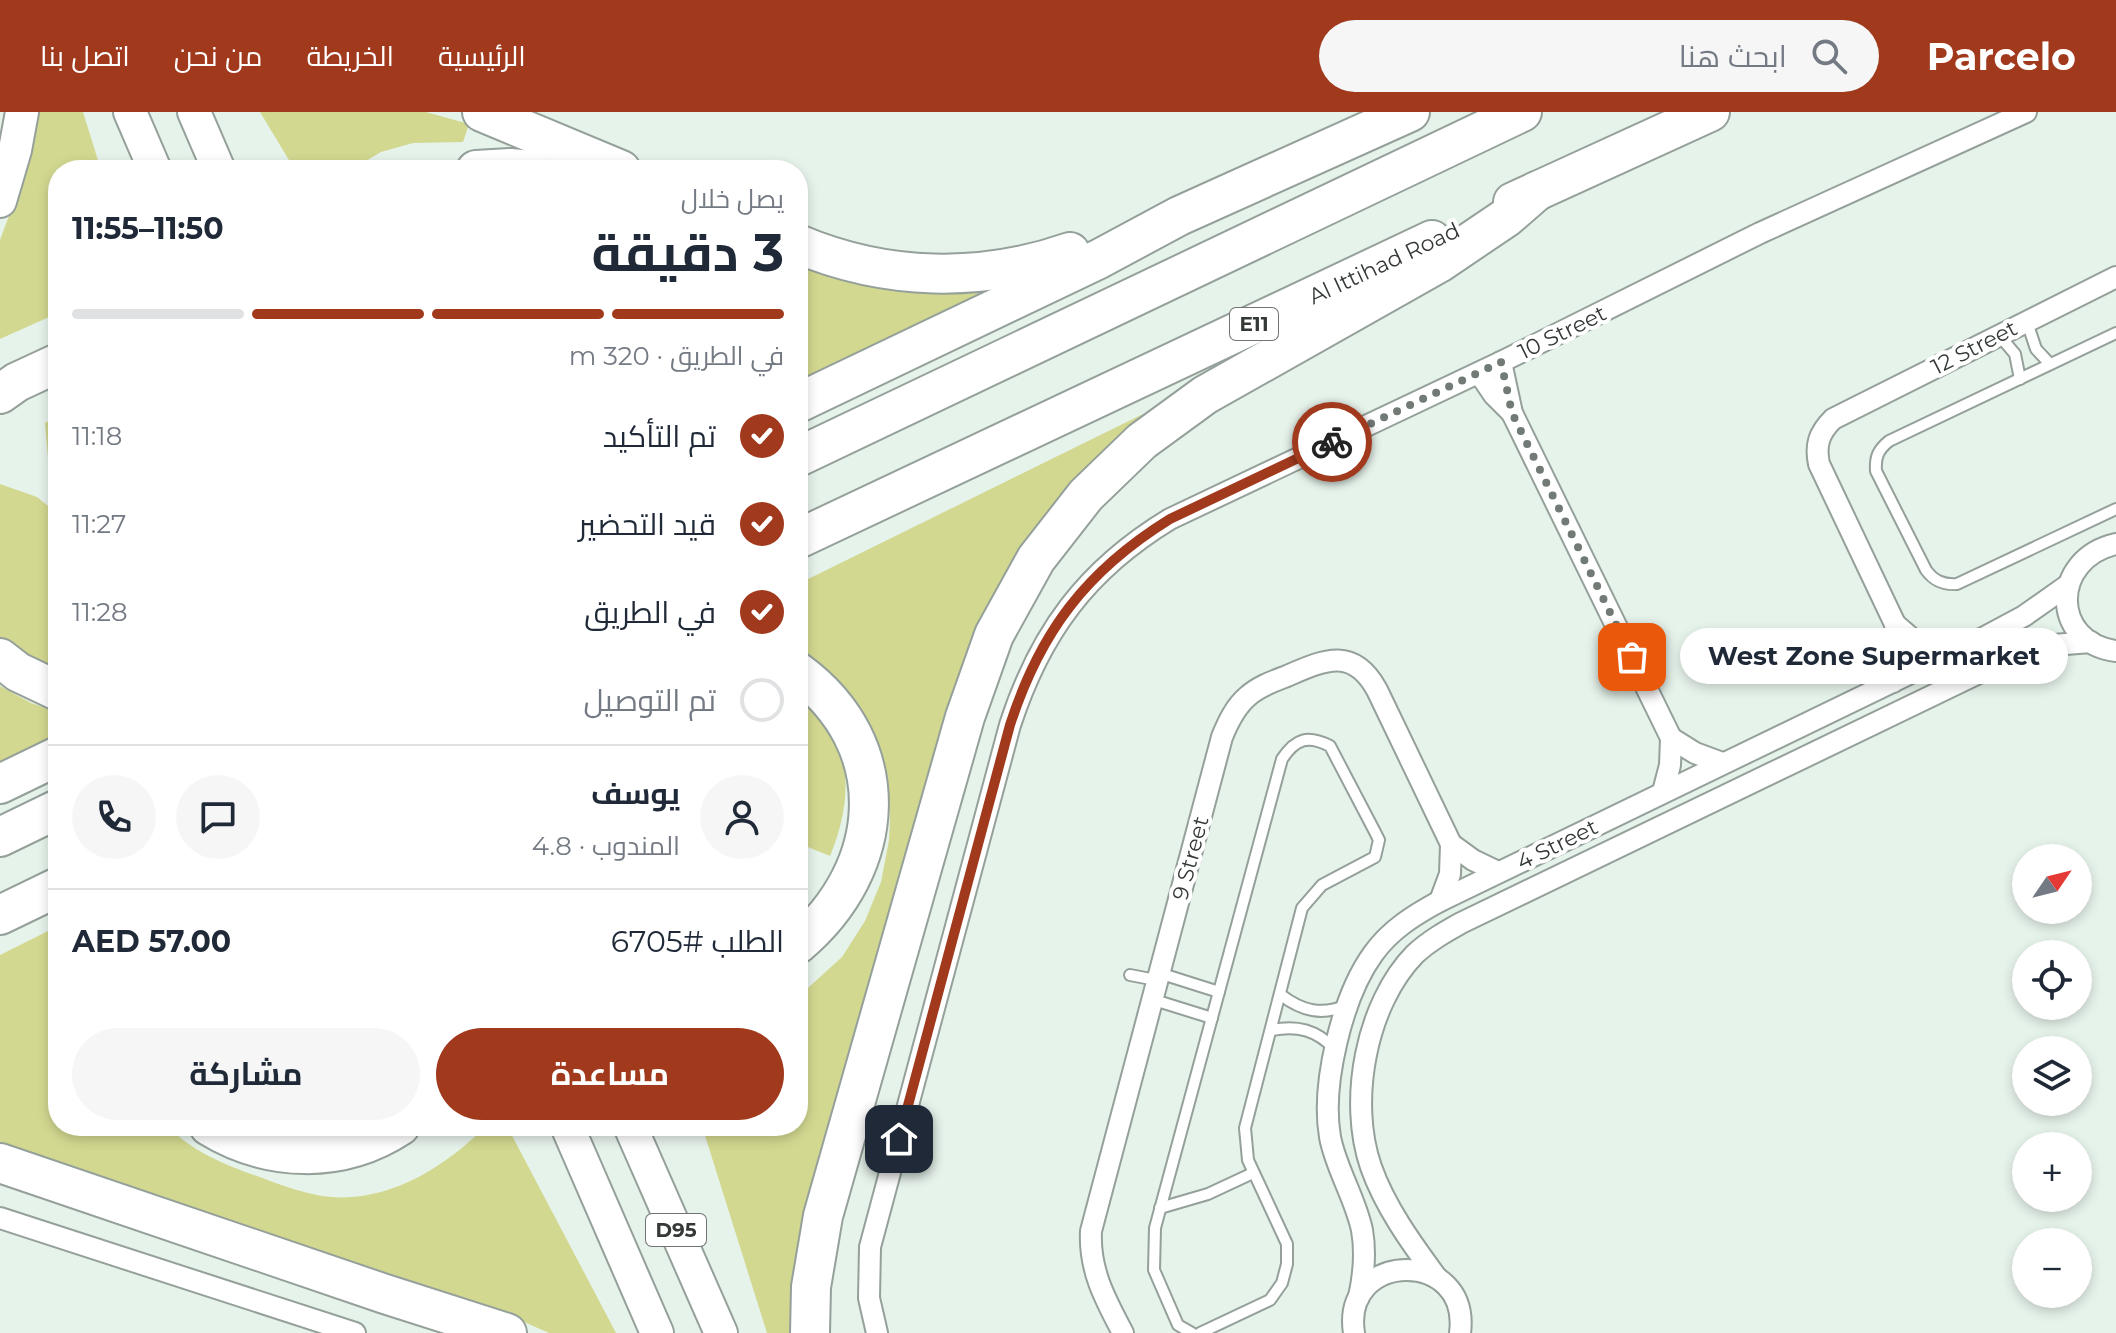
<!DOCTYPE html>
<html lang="ar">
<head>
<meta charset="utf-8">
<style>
	:root { --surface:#fff; --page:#f6f6f7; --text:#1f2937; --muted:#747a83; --line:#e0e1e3; --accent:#a1391d }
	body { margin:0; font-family:Montserrat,Cairo,sans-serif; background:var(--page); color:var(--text); direction:rtl; height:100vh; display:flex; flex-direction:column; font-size:30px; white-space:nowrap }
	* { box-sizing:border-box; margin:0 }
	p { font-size:26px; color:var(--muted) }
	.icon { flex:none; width:44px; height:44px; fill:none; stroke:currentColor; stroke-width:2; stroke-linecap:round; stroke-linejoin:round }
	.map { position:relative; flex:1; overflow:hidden; direction:ltr }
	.side { position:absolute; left:48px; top:48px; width:760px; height:976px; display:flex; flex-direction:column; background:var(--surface); border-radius:32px; box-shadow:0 4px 12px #0003; direction:rtl }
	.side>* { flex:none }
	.needle { width:52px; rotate:55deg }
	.controls { position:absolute; left:2012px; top:732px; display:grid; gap:16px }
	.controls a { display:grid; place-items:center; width:80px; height:80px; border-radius:50%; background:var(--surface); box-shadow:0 4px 12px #0003; font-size:40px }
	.pin { position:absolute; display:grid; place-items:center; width:68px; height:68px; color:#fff; margin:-34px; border-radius:16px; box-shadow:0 4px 12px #0006 }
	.courier { position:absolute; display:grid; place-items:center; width:80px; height:80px; margin:-40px; border:6px solid #a1391d; border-radius:50%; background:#fff; color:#222; box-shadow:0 2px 10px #0007 }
	.bubble { position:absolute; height:56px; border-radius:28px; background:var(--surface); box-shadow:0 4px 12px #0003; font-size:26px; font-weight:700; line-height:56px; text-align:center; direction:rtl }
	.head em { font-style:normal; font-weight:700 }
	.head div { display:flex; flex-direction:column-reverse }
	.head { display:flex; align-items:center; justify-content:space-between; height:136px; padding:0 24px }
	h1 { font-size:52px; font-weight:700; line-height:60px }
	.bar { display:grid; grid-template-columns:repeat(4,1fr); gap:12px 8px; align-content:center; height:96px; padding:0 24px }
	.bar i { height:10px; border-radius:6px; background:var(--line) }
	.bar .active { background:var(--accent) }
	.bar p { grid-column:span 4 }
	.line { display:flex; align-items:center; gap:20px; padding:0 24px; border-top:2px solid var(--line) }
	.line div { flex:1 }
	.round { display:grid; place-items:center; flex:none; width:84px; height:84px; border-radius:42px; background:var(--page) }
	ol { padding:0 24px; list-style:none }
	li { display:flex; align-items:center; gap:24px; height:88px }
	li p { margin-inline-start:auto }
	li .icon { padding:8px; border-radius:50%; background:var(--accent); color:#fff; stroke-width:4 }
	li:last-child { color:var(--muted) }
	li i { width:44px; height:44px; border:4px solid var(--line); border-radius:50% }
	.primary-button { display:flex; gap:16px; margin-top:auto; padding:16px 24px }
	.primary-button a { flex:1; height:92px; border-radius:48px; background:var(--accent); color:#fff; font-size:32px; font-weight:700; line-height:92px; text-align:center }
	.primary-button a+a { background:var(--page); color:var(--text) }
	header { display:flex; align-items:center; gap:48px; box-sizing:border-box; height:112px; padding:0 40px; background:var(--accent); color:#fff }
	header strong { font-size:38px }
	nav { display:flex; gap:44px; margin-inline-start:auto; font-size:28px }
	.search { width:560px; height:72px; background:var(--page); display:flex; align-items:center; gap:20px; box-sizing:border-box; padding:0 28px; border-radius:44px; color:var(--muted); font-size:30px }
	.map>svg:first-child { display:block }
</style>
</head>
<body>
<header>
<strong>Parcelo</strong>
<div class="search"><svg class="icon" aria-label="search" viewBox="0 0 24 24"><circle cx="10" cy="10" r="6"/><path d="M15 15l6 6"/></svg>ابحث هنا</div>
<nav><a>الرئيسية</a><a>الخريطة</a><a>من نحن</a><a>اتصل بنا</a></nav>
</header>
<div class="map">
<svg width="2116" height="1221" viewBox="0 0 2116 1221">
	<rect width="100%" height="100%" fill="#e6f3eb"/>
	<g fill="#d3d890">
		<path d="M35,0H83L101,58H58V201L0,227V128L13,93Z"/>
		<path d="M260,0H426L469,12L463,30L413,31L381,40L351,58H295Z"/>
		<path d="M798,151L879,174L905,178L944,180L981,175L985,183L798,272Z"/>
		<path d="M1143,302L1147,308L1028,432L795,1221H767L702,1014H798V885L842,845L865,809L881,770L889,728L890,706L889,685L880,643L805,546L798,542V472Z"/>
		<path d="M58,304V376L48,346L45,311Z"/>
		<path d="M0,372L37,385L58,402V566L0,529Z"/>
		<path d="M0,574L31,591L58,600V623L0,650Z"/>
		<path d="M798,579C809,593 823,608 832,623C855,659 845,708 830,744L798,731Z"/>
		<path d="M58,814V1014H167C194,1040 222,1052 257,1064C278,1072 299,1080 322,1084C385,1093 443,1057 486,1014H507L616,1221H549L483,1192L0,1035V843Z"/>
	</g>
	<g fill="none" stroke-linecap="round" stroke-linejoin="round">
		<g stroke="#94a099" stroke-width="14">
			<g id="service">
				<path d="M2027,210L2036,237L2050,252"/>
				<path d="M2116,221L1889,329C1878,338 1875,345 1876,359L1926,458C1934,469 1943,473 1957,472L2116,397"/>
				<path d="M1999,223L2015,242L2020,267"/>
				<path d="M1159,861L1219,880"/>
				<path d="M1130,863L1156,868"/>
				<path d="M1281,883C1302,899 1322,904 1347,893"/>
				<path d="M1151,887L1212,906"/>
				<path d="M1272,918C1298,913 1316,918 1335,937"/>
				<path d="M1160,1096L1208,1082L1253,1061"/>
				<path d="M1192,1221L1178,1213L1154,1158L1155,1116L1282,647C1296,626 1308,623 1330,634L1375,720L1379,728L1375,745L1322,773L1302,796L1245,1016L1248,1048L1287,1132V1152L1282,1171L1270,1188L1200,1221"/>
			</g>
		</g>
		<g stroke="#94a099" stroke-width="24">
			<g id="minor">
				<path d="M1501,250L1512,301L1671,626L1670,653L1663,680"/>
				<path d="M1479,261L1494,283L1512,301"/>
				<path d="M2116,432C2050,447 2051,531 2116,539"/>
				<path d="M1895,512L1917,531L1943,546"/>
				<path d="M1893,570L1898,541L1895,512L1819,352C1815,333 1819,321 1833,307L2116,165"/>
				<path d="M1671,626L1695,641L1722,651"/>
				<path d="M1440,789L1450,762L1451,732"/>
				<path d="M0,1106L355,1221"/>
				<path d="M1437,1166C1412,1132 1385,1095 1371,1055C1348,989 1366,892 1415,842C1429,829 1445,820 1461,811L2010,546L2041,534L2091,530"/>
				<path d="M1359,1185C1364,1162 1366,1141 1362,1118C1355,1085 1336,1057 1330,1025C1321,973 1342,885 1373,842C1390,818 1414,803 1440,789L1981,527L2024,504L2068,473"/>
				<path d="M877,1221L869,1186L870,1135L1010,613C1040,521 1086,458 1170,407L1501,250L1760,121L2026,0"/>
				<path d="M1123,1221C1105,1187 1089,1158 1091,1119L1222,625C1228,610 1235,595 1248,584C1259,574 1274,569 1287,564C1324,548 1353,534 1377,578L1451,732L1473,748L1498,760"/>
				<path d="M1354,1221C1341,1138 1471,1136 1460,1221"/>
			</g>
		</g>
		<g stroke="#94a099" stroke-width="36">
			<g id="primary">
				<path d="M130,0L155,58"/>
				<path d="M194,0L219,58"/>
				<path d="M0,89L15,38L22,0"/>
				<path d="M567,1014L657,1221"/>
				<path d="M630,1014L721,1221"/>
			</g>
		</g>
		<g stroke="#94a099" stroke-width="42">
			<g id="motorway">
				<path d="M482,0L621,58"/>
				<path d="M476,58L510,56L531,58"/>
				<path d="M1513,90L1710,0"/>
				<path d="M798,132C886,169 981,171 1070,140"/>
				<path d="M0,282L17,270L58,251"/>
				<path d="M798,291L1099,147L1179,104L1410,0"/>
				<path d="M798,345L1522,0"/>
				<path d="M798,427L1432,128"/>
				<path d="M0,546L18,560L58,579"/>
				<path d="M798,560C897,633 888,756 798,832"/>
				<path d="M0,672L58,644"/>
				<path d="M0,725L58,697"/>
				<path d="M0,803L58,775"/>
				<path d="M209,1014C268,1050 341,1053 400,1014"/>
				<path d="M0,1051L385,1182L507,1221"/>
				<path d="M810,1221L811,1175L823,1104L965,605L994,523L1036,447L1086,383L1142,329L1205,283L1439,151L1507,105L1537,79"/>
			</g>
		</g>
		<use href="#service" stroke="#fff" stroke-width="10"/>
		<use href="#minor" stroke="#fff" stroke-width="20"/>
		<use href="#primary" stroke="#fff" stroke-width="32"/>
		<use href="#motorway" stroke="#fff" stroke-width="38"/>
	</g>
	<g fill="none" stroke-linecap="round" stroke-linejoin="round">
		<path stroke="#727a75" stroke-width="8" stroke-dasharray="0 14.4" d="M1332,330L1501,250L1512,301L1632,545"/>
		<path stroke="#a1391d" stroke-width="10" d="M899,1027L1010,613C1040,520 1086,459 1170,407L1332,330"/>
	</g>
	<g text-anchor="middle" stroke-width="8" stroke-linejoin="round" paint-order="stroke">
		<g fill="#fff" stroke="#717472" stroke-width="2">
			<rect x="1230" y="196" width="48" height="32" rx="6"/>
			<rect x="646" y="1102" width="60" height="32" rx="6"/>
		</g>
		<g font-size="20" font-weight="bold" fill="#343936">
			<text x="1254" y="219">E11</text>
			<text x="676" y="1125">D95</text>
		</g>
		<g font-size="22" fill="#343936" stroke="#fff">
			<text transform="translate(1384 151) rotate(-25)" y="8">Al Ittihad Road</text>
			<text transform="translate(1562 220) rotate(-26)" y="8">10 Street</text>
			<text transform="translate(1974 235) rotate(-27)" y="8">12 Street</text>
			<text transform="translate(1557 732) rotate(-26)" y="8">4 Street</text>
			<text transform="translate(1190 746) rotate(-75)" y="8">9 Street</text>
		</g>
	</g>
</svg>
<div class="controls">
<a><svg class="needle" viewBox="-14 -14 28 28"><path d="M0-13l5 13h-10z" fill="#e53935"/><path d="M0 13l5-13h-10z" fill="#747a83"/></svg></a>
<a><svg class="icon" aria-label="locate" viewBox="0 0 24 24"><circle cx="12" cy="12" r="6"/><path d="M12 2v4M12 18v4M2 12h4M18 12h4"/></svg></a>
<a><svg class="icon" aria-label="layers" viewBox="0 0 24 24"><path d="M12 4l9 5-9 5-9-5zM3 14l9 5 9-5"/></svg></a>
<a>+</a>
<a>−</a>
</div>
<div class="pin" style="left:1632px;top:545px;background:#ea580c"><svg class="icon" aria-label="bag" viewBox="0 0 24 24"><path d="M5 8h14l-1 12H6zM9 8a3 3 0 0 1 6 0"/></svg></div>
<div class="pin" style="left:899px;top:1027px;background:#1f2937"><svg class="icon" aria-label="home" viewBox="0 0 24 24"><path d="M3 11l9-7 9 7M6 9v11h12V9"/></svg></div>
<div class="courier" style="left:1332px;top:330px"><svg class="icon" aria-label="bike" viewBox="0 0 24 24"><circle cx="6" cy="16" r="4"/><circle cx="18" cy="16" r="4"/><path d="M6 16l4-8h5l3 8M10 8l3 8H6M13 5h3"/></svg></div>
<div class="bubble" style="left:1680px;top:516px;width:388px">West Zone Supermarket</div>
<section class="side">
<div class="head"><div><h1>3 دقيقة</h1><p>يصل خلال</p></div><em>11:50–11:55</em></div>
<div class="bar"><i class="active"></i><i class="active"></i><i class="active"></i><i></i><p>في الطريق · 320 m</p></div>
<ol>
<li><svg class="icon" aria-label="check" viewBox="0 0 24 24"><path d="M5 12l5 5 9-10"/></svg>تم التأكيد<p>11:18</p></li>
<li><svg class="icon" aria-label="check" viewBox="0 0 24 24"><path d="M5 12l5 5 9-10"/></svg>قيد التحضير<p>11:27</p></li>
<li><svg class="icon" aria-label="check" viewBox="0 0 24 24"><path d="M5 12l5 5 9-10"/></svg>في الطريق<p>11:28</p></li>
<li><i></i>تم التوصيل</li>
</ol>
<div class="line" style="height:144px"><a class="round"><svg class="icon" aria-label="person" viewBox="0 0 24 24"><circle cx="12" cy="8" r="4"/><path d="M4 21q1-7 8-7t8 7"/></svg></a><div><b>يوسف</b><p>المندوب · 4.8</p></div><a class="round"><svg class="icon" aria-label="chat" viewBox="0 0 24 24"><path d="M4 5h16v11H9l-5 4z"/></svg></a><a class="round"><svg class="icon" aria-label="phone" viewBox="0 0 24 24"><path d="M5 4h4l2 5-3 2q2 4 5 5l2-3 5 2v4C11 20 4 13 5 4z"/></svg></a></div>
<div class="line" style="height:104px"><div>الطلب #6705</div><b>AED 57.00</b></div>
<div class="primary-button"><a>مساعدة</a><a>مشاركة</a></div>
</section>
</div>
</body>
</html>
